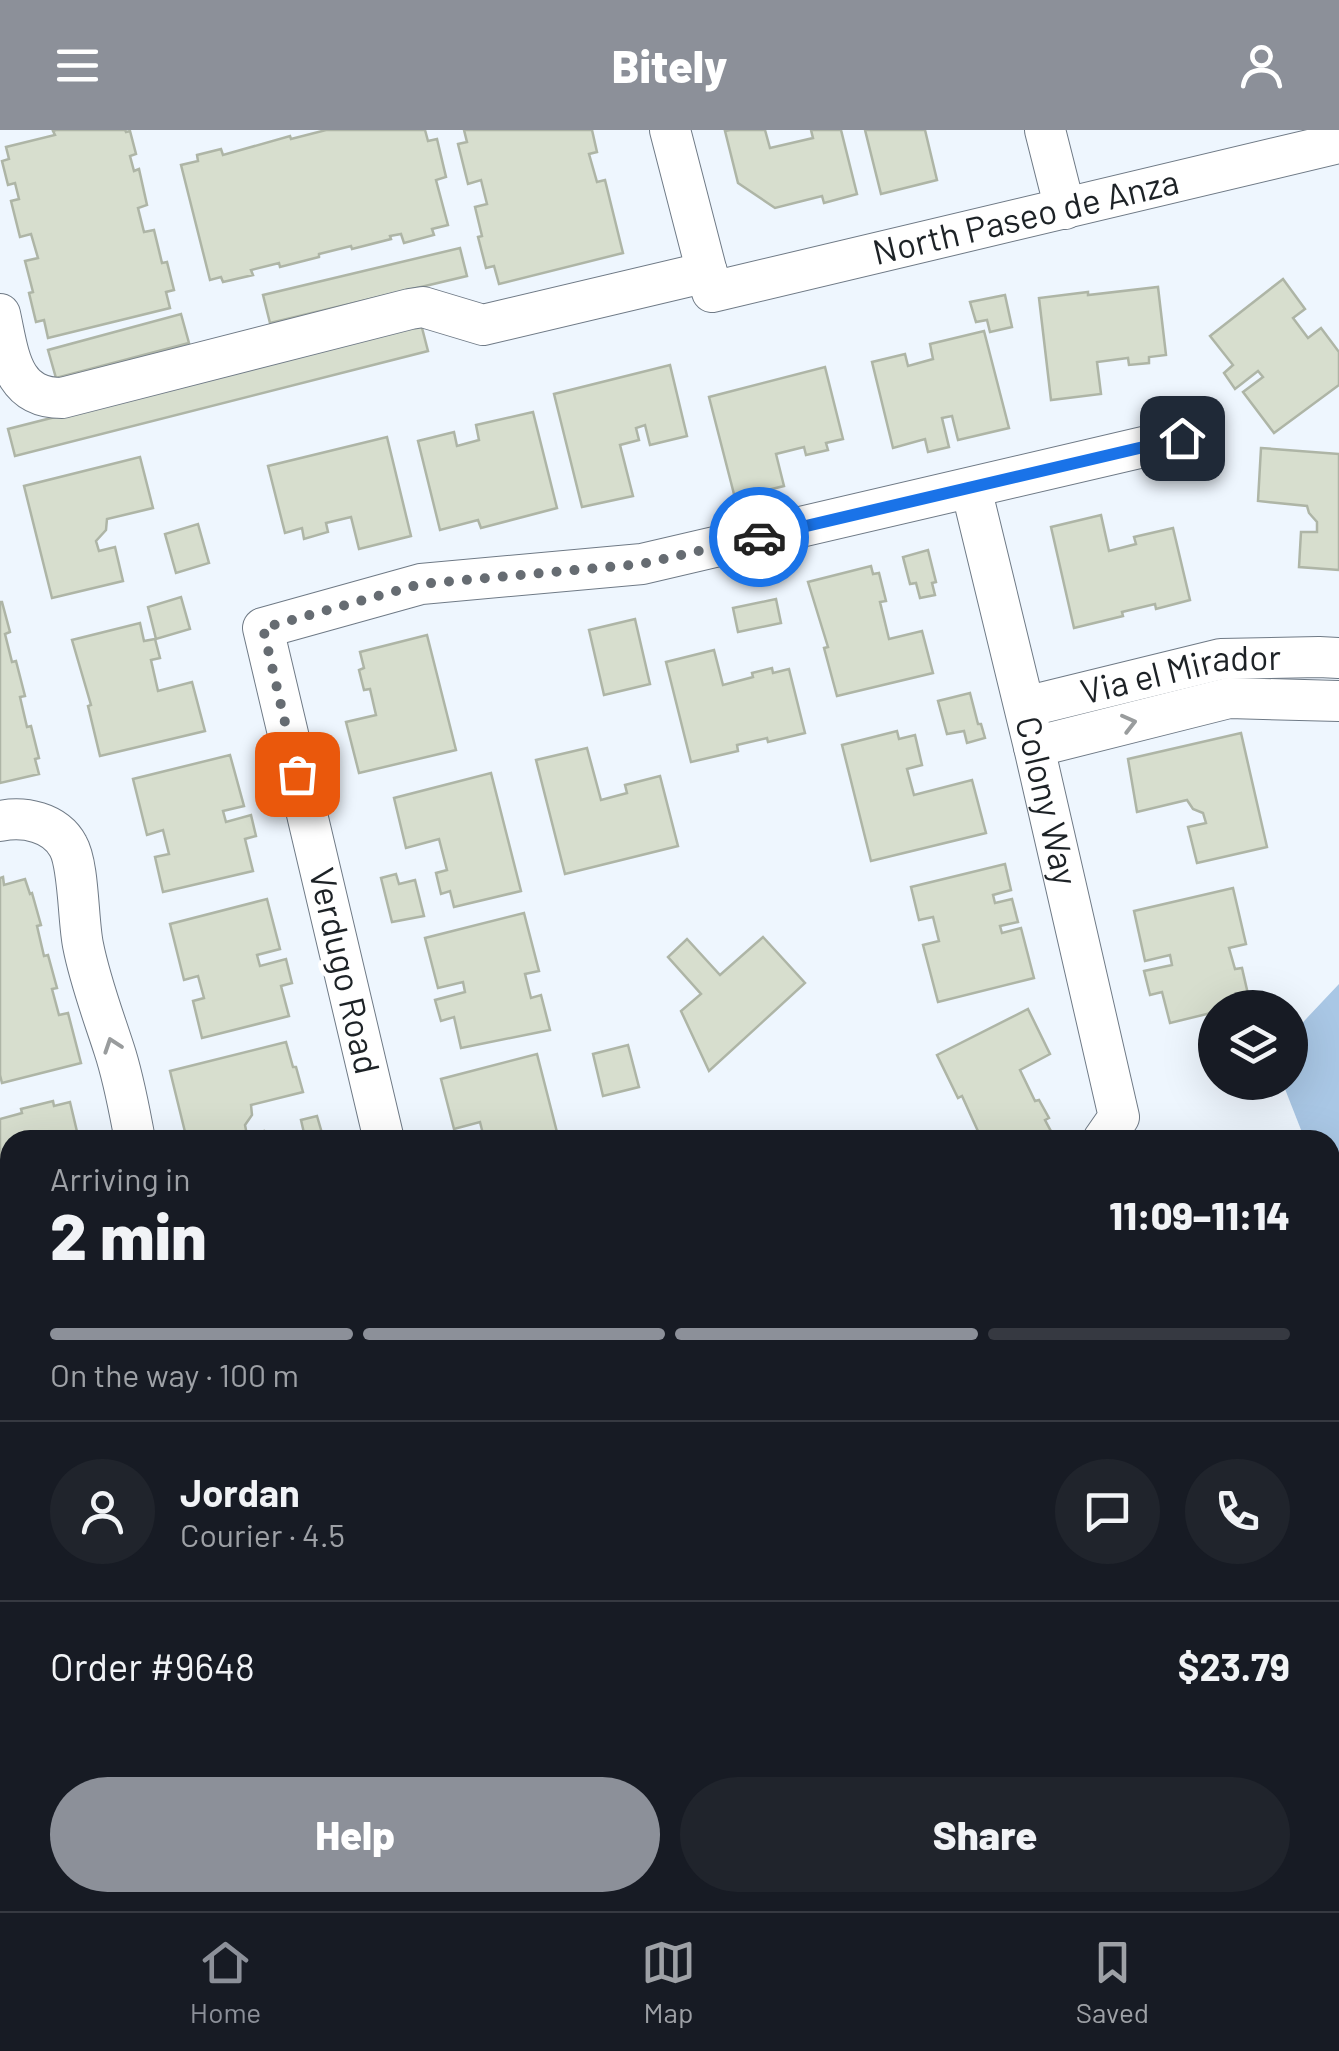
<!DOCTYPE html>
<html lang="en">
<head>
<meta charset="utf-8">
<style>
	:root { --surface:#171b24; --page:#20242c; --text:#f1f3f6; --muted:#9ea1a6; --line:#363941; --accent:#8c9099 }
	body { margin:0; font-family:Barlow,sans-serif; background:var(--page); color:var(--text); height:100vh; display:flex; flex-direction:column; font-size:38px; white-space:nowrap }
	* { box-sizing:border-box; margin:0 }
	p { font-size:32px; color:var(--muted) }
	.icon { flex:none; width:55px; height:55px; fill:none; stroke:currentColor; stroke-width:2; stroke-linecap:round; stroke-linejoin:round }
	.map { position:relative; flex:1; overflow:hidden }
	.side { position:absolute; left:0px; top:1000px; width:1340px; height:782px; display:flex; flex-direction:column; background:var(--surface); border-radius:30px 30px 0 0; box-shadow:0 10px 40px #0002 }
	.side>* { flex:none }
	.fabs { position:absolute; left:1198px; top:860px; display:grid; gap:20px }
	.fabs a { display:grid; place-items:center; width:110px; height:110px; border-radius:50%; background:var(--surface); box-shadow:0 10px 40px #0002; font-size:50px }
	.pin { position:absolute; display:grid; place-items:center; width:85px; height:85px; color:#fff; margin:-42px; border-radius:20px; box-shadow:0 5px 15px #0006 }
	.courier { position:absolute; display:grid; place-items:center; width:100px; height:100px; margin:-50px; border:8px solid #1a73e8; border-radius:50%; background:#fff; color:#222; box-shadow:0 2px 12px #0007 }
	.headline em { font-style:normal; font-weight:800 }
	.headline div { display:flex; flex-direction:column-reverse }
	.headline { display:flex; align-items:center; justify-content:space-between; height:170px; padding:0 50px }
	h1 { font-size:65px; font-weight:800; line-height:75px }
	.bar { display:grid; grid-template-columns:repeat(4,1fr); gap:15px 10px; align-content:center; height:120px; padding:0 50px }
	.bar i { height:12px; border-radius:8px; background:var(--line) }
	.bar .current { background:var(--accent) }
	.bar p { grid-column:span 4 }
	.line { display:flex; align-items:center; gap:25px; padding:0 50px; border-top:2px solid var(--line) }
	.line div { flex:1 }
	.round { display:grid; place-items:center; flex:none; width:105px; height:105px; border-radius:52px; background:var(--page) }
	.cta { display:flex; gap:20px; margin-top:auto; padding:20px 50px }
	.cta a { flex:1; height:115px; border-radius:60px; background:var(--accent); color:#fff; font-size:40px; font-weight:800; line-height:115px; text-align:center }
	.cta a+a { background:var(--page); color:var(--text) }
	header { display:flex; justify-content:space-between; align-items:center; height:130px; padding:0 50px; background:var(--accent); color:#fff; font-size:45px; font-weight:800 }
	.tab-bar { display:flex; justify-content:space-around; align-items:center; height:140px; border-top:2px solid var(--line); background:var(--surface); font-size:28px; color:var(--muted) }
	.tab-bar a { display:grid; justify-items:center; gap:5px }
	.tab-bar .current { color:var(--accent) }
	.map>svg:first-child { display:block }
</style>
</head>
<body>
<header><svg class="icon" aria-label="menu" viewBox="0 0 24 24"><path d="M4 6h16M4 12h16M4 18h16"/></svg>Bitely<svg class="icon" aria-label="person" viewBox="0 0 24 24"><circle cx="12" cy="8" r="4"/><path d="M4 21q1-7 8-7t8 7"/></svg></header>
<div class="map">
<svg width="1339" height="1781" viewBox="0 0 1339 1781">
	<rect width="100%" height="100%" fill="#eef6fe"/>
	<g fill="#a9c7e5">
		<path d="M1339,854V1096L1330,1073V1010H1305L1285,959L1275,953L1290,952V906Z"/>
		<path d="M10,1132V1772H352L354,1781H0V1135Z"/>
		<path d="M1330,1171L1339,1176V1671L1330,1675Z"/>
	</g>
	<g fill="#d7dece" stroke="#aeb5a6" stroke-width="2.5">
		<path d="M125,0L126,2L130,1L136,24L130,26L134,41L139,39L147,75L138,78L144,102L154,100L162,133L167,132L174,160L166,162L170,178L48,208L44,190L36,192L29,163L33,162L25,131L38,128L31,104L20,107L11,71L19,69L15,53L8,55L2,31L9,29L6,17L55,5L53,1L56,0Z"/>
		<path d="M326,0H425L428,11L437,9L446,47L436,50L448,95L432,99L434,105L404,113L401,104L390,106L391,109L352,119L351,116L319,124V127L280,137L279,133L251,140L253,145L223,152L221,147L210,150L181,35L198,31L197,25L221,19L223,25L290,6L291,9Z"/>
		<path d="M464,0H592L597,22L589,24L597,52L605,50L623,123L499,154L494,136L486,138L478,107L482,106L475,77L487,74L481,50L468,54L458,14L467,12Z"/>
		<path d="M730,0H765L770,18L813,8L811,0H841L857,64L824,73L822,66L775,78L738,53L725,1Z"/>
		<path d="M865,0H925L937,50L881,64Z"/>
		<path d="M460,118L467,146L270,193L263,165Z"/>
		<path d="M1283,149L1305,179L1293,188L1308,208L1321,198L1339,222V255L1274,303L1243,262L1263,247L1258,241L1235,259L1224,243L1233,235L1210,206Z"/>
		<path d="M1158,157L1166,225L1149,227V233L1129,235L1128,228L1097,232L1101,264L1051,270L1039,168L1088,162V165Z"/>
		<path d="M1005,165L1012,197L990,202L987,190L976,192L970,172Z"/>
		<path d="M181,184L189,213L56,248L48,220Z"/>
		<path d="M421,194L428,221L15,326L8,299Z"/>
		<path d="M984,201L1009,298L958,310L952,286L942,288L949,317L928,322L925,309L893,318L872,232L905,224L908,236L933,229L930,214Z"/>
		<path d="M670,235L687,306L650,315L645,295L636,298L639,310L620,315L633,366L582,377L554,264Z"/>
		<path d="M825,237L843,309L826,313L828,320L806,325L804,317L776,324L784,356L735,368L709,267Z"/>
		<path d="M533,282L557,378L481,398L478,390L440,400L418,311L454,302L457,316L479,310L476,295Z"/>
		<path d="M387,307L411,406L359,419L351,387L326,393L328,402L304,409L302,398L285,403L268,336Z"/>
		<path d="M1261,318L1339,324V440L1299,437L1301,402H1317V392L1309,383L1307,376L1258,371Z"/>
		<path d="M140,327L153,378L107,389L106,400L96,411L99,421L115,417L123,451L52,468L24,356Z"/>
		<path d="M1101,385L1109,421L1136,414L1134,407L1173,398L1190,470L1156,479L1155,474L1122,482L1123,486L1074,498L1051,397Z"/>
		<path d="M198,394L209,433L176,443L165,404Z"/>
		<path d="M928,420L936,452L932,453L935,465L920,468L916,453L910,454L903,427Z"/>
		<path d="M871,436L873,444L879,443L886,471L880,472L889,509L922,501L933,543L837,566L824,518L828,517L808,452Z"/>
		<path d="M181,467L190,499L156,509L148,477Z"/>
		<path d="M776,469L781,493L738,502L733,478Z"/>
		<path d="M0,472H2L10,502L5,504L12,532L16,531L25,566L20,567L27,597L31,596L39,628L35,629L39,644L0,653Z"/>
		<path d="M635,489L650,554L604,565L589,500Z"/>
		<path d="M140,493L144,511L155,509L160,528L151,530L158,561L192,552L205,601L100,626L88,576L91,575L72,510Z"/>
		<path d="M427,505L456,620L359,643L346,592L376,585L370,559L364,560L359,540L364,538L360,522Z"/>
		<path d="M714,520L723,555L753,547L752,543L772,538L773,543L789,539L805,603L768,612L767,608L737,615L738,621L691,632L666,532Z"/>
		<path d="M970,563L978,594H981L985,608L967,613L964,601L947,604L938,571Z"/>
		<path d="M897,601L899,609L915,605L922,635L907,639L914,665L972,650L986,703L871,731L842,615Z"/>
		<path d="M1241,603L1267,717L1197,733L1188,697L1206,693L1203,683L1193,679L1187,670L1137,682L1128,629Z"/>
		<path d="M587,618L601,670L627,663L625,655L660,646L678,716L565,744L536,630Z"/>
		<path d="M230,625L244,676L223,681L226,692L251,685L256,706L245,709L253,741L163,762L155,727L169,724L163,700L147,705L133,649Z"/>
		<path d="M491,643L521,761L454,777L450,761L441,764L436,743L447,740L439,709L406,718L394,668Z"/>
		<path d="M1005,734L1011,760L993,765L995,773L1012,769L1018,792L1000,796L1002,803L1021,798L1034,848L938,872L923,815L939,811L933,787L919,790L911,757Z"/>
		<path d="M396,744L399,754L415,750L424,786L392,792L381,748Z"/>
		<path d="M3,747L4,755L25,749L30,764L32,763L41,795L37,796L44,826L48,825L57,858L52,859L59,885L68,883L81,933L2,953L0,945V748Z"/>
		<path d="M1233,758L1246,814L1229,818L1235,839L1242,838L1250,873L1233,878H1215V882L1170,893L1162,862L1150,865L1144,841L1172,835L1170,825L1145,831L1134,781Z"/>
		<path d="M267,769L280,819L257,825L260,836L286,829L292,853L281,856L289,886L202,908L193,871L204,868L198,846L184,850L170,794Z"/>
		<path d="M524,783L539,841L525,844L531,868L541,865L550,900L461,918L454,887L441,891L435,870L465,862L463,852L438,858L425,808Z"/>
		<path d="M763,807L805,853L709,941L681,881L701,864L668,827L687,809L720,845Z"/>
		<path d="M1028,879L1050,924L1020,940L1035,971L1039,970L1049,988L1045,990L1053,1005L1042,1010H982L962,966L958,968L937,925Z"/>
		<path d="M286,912L293,937H296L303,962L251,975L252,985L245,995L247,1005L264,1001L266,1010H187L170,941Z"/>
		<path d="M628,915L639,957L603,966L593,924Z"/>
		<path d="M537,924L559,1010H459L483,1004L480,992L454,999L441,949Z"/>
		<path d="M53,971L54,976L70,972L79,1010H10L9,1065L0,1067V989L22,983L21,979Z"/>
		<path d="M317,986L324,1010H290L289,1007L304,1003L301,990Z"/>
		<path d="M421,1772H471L473,1781H406L422,1777Z"/>
		<path d="M688,1772H816L818,1781H673L671,1777Z"/>
		<path d="M914,1772H991L994,1781H916Z"/>
	</g>
	<g fill="none" stroke-linecap="round" stroke-linejoin="round">
		<g stroke="#6f7a86" stroke-width="42">
			<g id="minor">
				<path id="s1" d="M670,0L712,162L1339,13"/>
				<path d="M1045,0L1065,79"/>
				<path d="M0,184C9,224 11,268 62,268L410,179L423,177L483,195L707,142"/>
				<path id="s2" d="M971,358L1034,617L1119,987L1103,1010"/>
				<path id="s3" d="M1025,577L1221,529L1319,527L1339,528"/>
				<path d="M1034,617L1229,568L1339,571"/>
				<path d="M0,691C24,686 55,692 68,716C79,735 78,791 83,815C90,851 103,885 114,919C124,949 129,979 135,1010"/>
				<path d="M384,1010L263,498L421,454L642,434L1182,308"/>
				<path d="M0,1119L10,1116"/>
				<path d="M1330,1709L1339,1705"/>
				<path d="M559,1772L561,1781"/>
				<path d="M1215,1781L1222,1772"/>
			</g>
		</g>
		<path stroke="#82898f" stroke-width="5" stroke-dasharray="10 5" stroke-linecap="butt" d="M1330,1645L1339,1654"/>
		<use href="#minor" stroke="#fff" stroke-width="40"/>
	</g>
	<defs><path id="oneway-chevron" d="M-2-3.5L2.5 0L-2 3.5" fill="none" stroke-width="1.6" stroke-linecap="round" stroke-linejoin="round" transform="scale(2.5)"/></defs>
	<g stroke="#999c9d">
		<use href="#oneway-chevron" transform="translate(1129 593) rotate(-14)"/>
		<use href="#oneway-chevron" transform="translate(112 915) rotate(-109)"/>
	</g>
	<g fill="none" stroke-linecap="round" stroke-linejoin="round">
		<path stroke="#666c72" stroke-width="10" stroke-dasharray="0 18" d="M297,644L263,498L421,454L642,434L759,407"/>
		<path stroke="#1a73e8" stroke-width="12" d="M759,407L1182,308"/>
	</g>
	<g text-anchor="middle" stroke-width="10" stroke-linejoin="round" paint-order="stroke">
		<g font-size="35" fill="#1d2226" stroke="#fff">
			<text dy="12" stroke="none"><textPath href="#s1" startOffset="490">North Paseo de Anza</textPath></text>
			<text dy="12" stroke="none"><textPath href="#s3" startOffset="160">Via el Mirador</textPath></text>
			<text dy="12" stroke="none"><textPath href="#s2" startOffset="322">Colony Way</textPath></text>
			<text transform="translate(344 841) rotate(77)" y="12">Verdugo Road</text>
		</g>
	</g>
</svg>
<div class="fabs">
<a><svg class="icon" aria-label="layers" viewBox="0 0 24 24"><path d="M12 4l9 5-9 5-9-5zM3 14l9 5 9-5"/></svg></a>
</div>
<div class="pin" style="left:297px;top:644px;background:#ea580c"><svg class="icon" aria-label="bag" viewBox="0 0 24 24"><path d="M5 8h14l-1 12H6zM9 8a3 3 0 0 1 6 0"/></svg></div>
<div class="pin" style="left:1182px;top:308px;background:#1f2937"><svg class="icon" aria-label="home" viewBox="0 0 24 24"><path d="M3 11l9-7 9 7M6 9v11h12V9"/></svg></div>
<div class="courier" style="left:759px;top:407px"><svg class="icon" aria-label="car" viewBox="0 0 24 24"><path d="M5 17H2v-5l4-1 3-4h7l3 4 3 1v5h-3M9 17h6M6 11h13"/><circle cx="7" cy="17" r="2"/><circle cx="17" cy="17" r="2"/></svg></div>
<section class="side">
<div class="headline"><div><h1>2 min</h1><p>Arriving in</p></div><em>11:09–11:14</em></div>
<div class="bar"><i class="current"></i><i class="current"></i><i class="current"></i><i></i><p>On the way · 100 m</p></div>
<div class="line" style="height:180px"><a class="round"><svg class="icon" aria-label="person" viewBox="0 0 24 24"><circle cx="12" cy="8" r="4"/><path d="M4 21q1-7 8-7t8 7"/></svg></a><div><b>Jordan</b><p>Courier · 4.5</p></div><a class="round"><svg class="icon" aria-label="chat" viewBox="0 0 24 24"><path d="M4 5h16v11H9l-5 4z"/></svg></a><a class="round"><svg class="icon" aria-label="phone" viewBox="0 0 24 24"><path d="M5 4h4l2 5-3 2q2 4 5 5l2-3 5 2v4C11 20 4 13 5 4z"/></svg></a></div>
<div class="line" style="height:130px"><div>Order #9648</div><b>$23.79</b></div>
<div class="cta"><a>Help</a><a>Share</a></div>
</section>
</div>
<nav class="tab-bar">
<a class="current"><svg class="icon" aria-label="home" viewBox="0 0 24 24"><path d="M3 11l9-7 9 7M6 9v11h12V9"/></svg>Home</a>
<a><svg class="icon" aria-label="map" viewBox="0 0 24 24"><path d="M3 6l6-2 6 2 6-2v14l-6 2-6-2-6 2zM9 4v14M15 6v14"/></svg>Map</a>
<a><svg class="icon" aria-label="saved" viewBox="0 0 24 24"><path d="M7 4h10v16l-5-4-5 4z"/></svg>Saved</a>
</nav>
</body>
</html>
